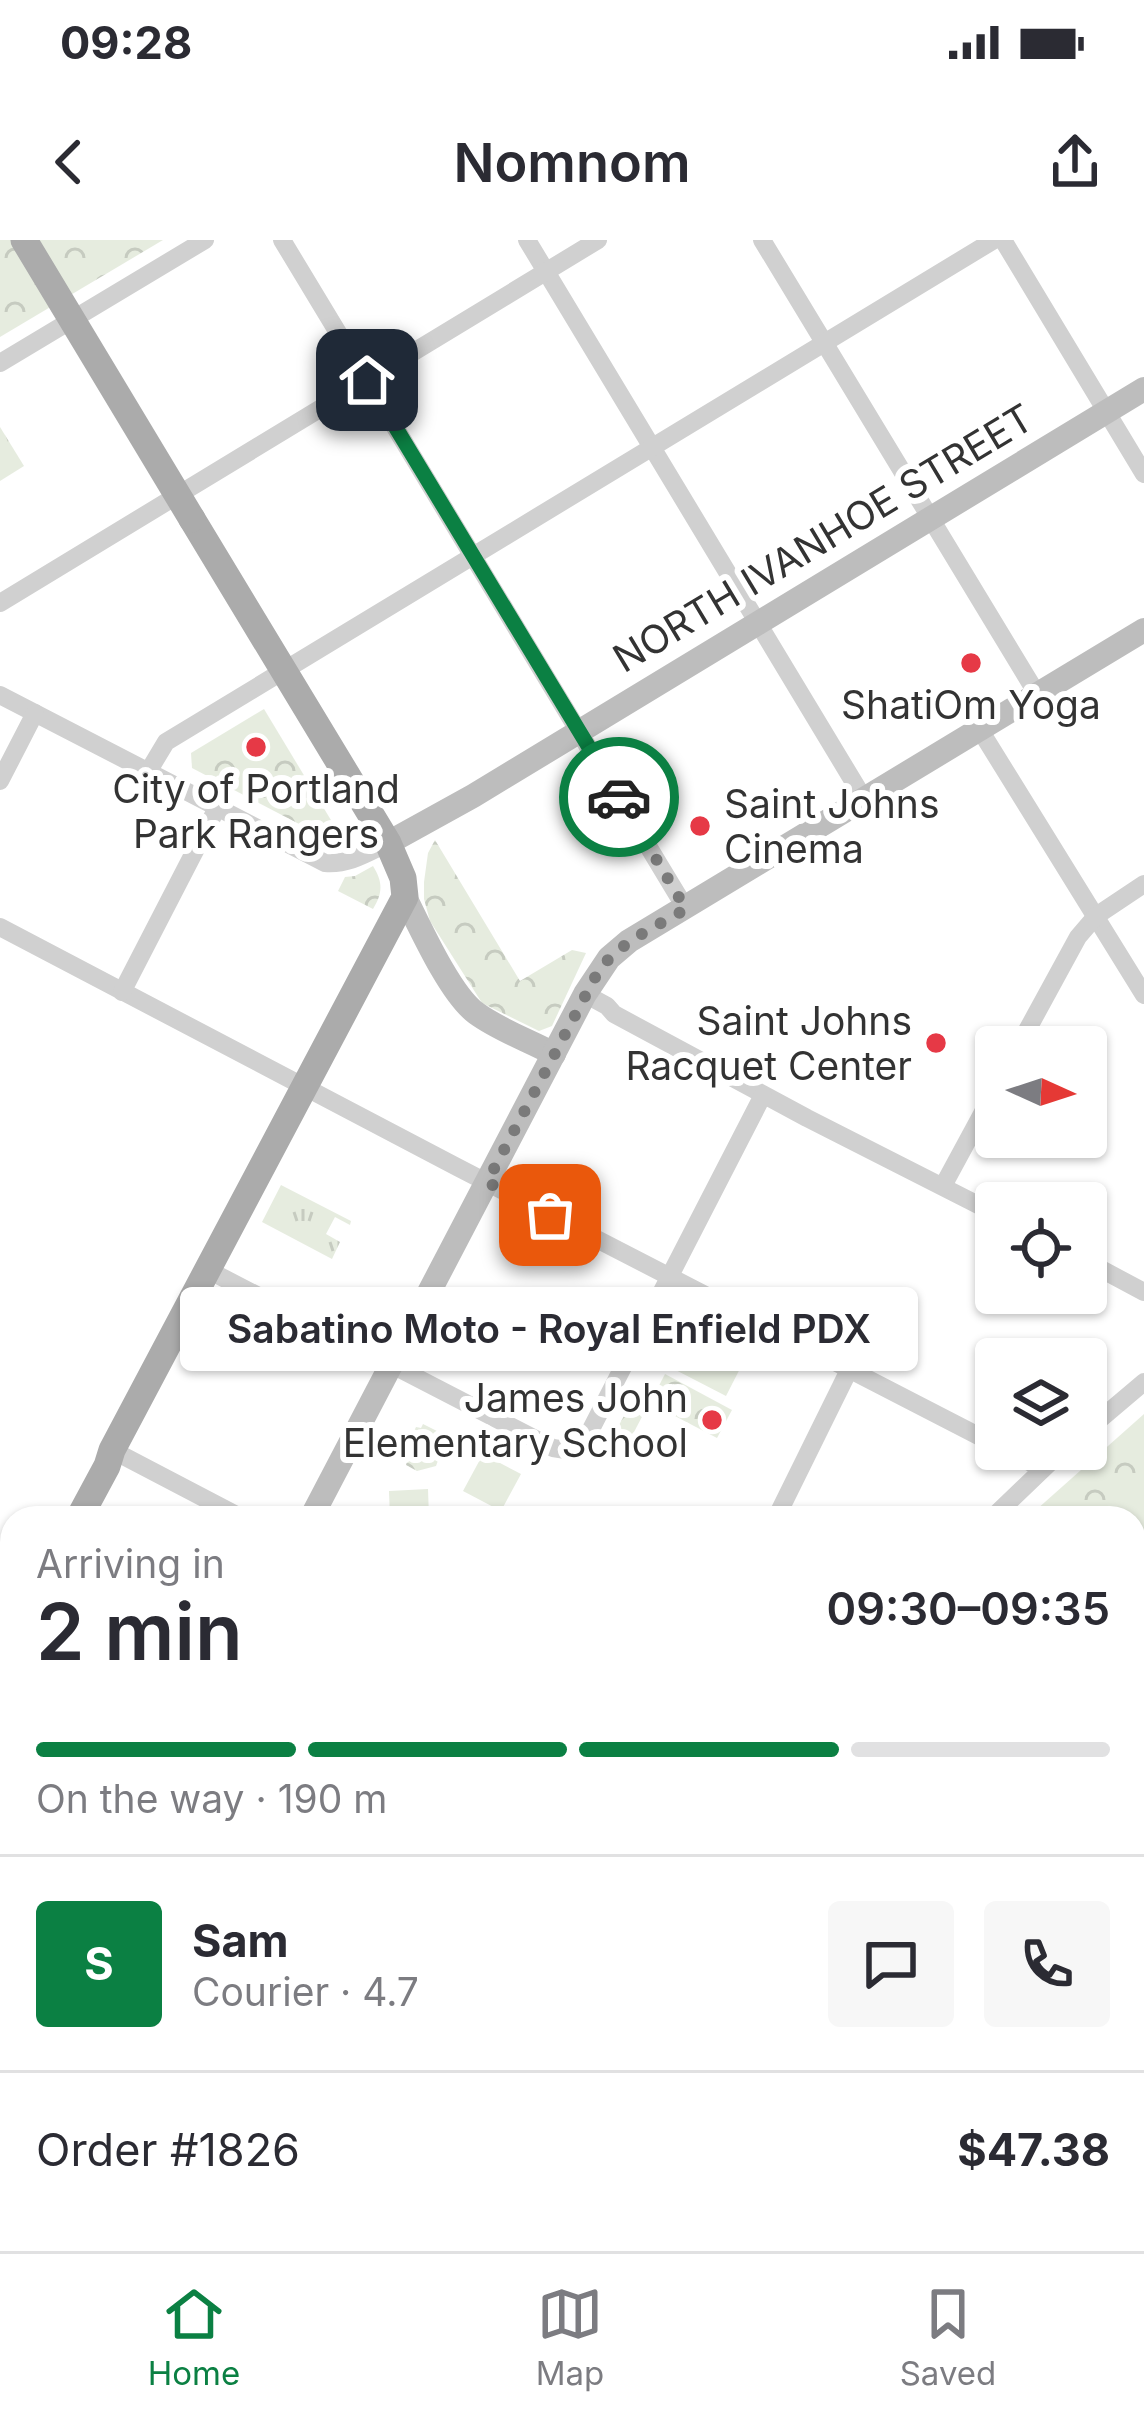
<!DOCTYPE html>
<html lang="en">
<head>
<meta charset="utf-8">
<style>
	:root { --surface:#fff; --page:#f7f7f7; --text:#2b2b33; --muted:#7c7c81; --line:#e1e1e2; --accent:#0b8043 }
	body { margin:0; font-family:Inter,sans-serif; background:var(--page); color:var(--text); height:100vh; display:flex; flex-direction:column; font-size:45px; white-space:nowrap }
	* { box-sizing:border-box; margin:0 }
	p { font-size:39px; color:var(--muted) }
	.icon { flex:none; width:66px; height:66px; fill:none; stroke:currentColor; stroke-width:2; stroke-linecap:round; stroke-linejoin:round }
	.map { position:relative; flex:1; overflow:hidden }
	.details { position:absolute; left:0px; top:1266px; width:1146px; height:747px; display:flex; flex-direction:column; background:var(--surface); border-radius:36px 36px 0 0; box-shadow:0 3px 9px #0004 }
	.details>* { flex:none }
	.needle { width:78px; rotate:93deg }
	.fabs { position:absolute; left:975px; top:786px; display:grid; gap:24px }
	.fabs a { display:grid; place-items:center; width:132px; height:132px; border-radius:12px; background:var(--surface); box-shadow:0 3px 9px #0004; font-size:60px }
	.pin { position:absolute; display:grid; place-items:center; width:102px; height:102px; color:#fff; margin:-51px; border-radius:24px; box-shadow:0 6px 18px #0006 }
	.courier { position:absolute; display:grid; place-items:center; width:120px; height:120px; margin:-60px; border:9px solid #0b8043; border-radius:50%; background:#fff; color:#222; box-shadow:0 3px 15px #0007 }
	.bubble { position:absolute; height:84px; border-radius:12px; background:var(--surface); box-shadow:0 3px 9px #0004; font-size:39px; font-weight:600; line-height:84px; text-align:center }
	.head em { font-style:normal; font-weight:600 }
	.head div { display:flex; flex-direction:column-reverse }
	.head { display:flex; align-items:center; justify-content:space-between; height:204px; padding:0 36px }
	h1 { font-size:78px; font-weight:600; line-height:90px }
	.bar { display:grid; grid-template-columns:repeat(4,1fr); gap:18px 12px; align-content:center; height:144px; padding:0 36px }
	.bar i { height:15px; border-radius:9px; background:var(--line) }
	.bar .on { background:var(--accent) }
	.bar p { grid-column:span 4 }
	.line { display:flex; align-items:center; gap:30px; padding:0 36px; border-top:3px solid var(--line) }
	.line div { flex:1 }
	.round { display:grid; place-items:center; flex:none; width:126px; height:126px; border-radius:12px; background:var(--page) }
	.status { display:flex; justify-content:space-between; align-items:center; height:84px; padding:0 60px; background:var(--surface); direction:ltr }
	.status svg { height:33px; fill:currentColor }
	header { display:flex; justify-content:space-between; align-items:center; height:156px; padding:0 36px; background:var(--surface); font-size:54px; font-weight:600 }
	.tab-bar { display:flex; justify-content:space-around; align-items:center; height:168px; border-top:3px solid var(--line); background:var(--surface); font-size:33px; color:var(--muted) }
	.tab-bar a { display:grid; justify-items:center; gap:6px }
	.tab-bar .on { color:var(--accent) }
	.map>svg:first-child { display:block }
</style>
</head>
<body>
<div class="status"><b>09:28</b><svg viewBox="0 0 49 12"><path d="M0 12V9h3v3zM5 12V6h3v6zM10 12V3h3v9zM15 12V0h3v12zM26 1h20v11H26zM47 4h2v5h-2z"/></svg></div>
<header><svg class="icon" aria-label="back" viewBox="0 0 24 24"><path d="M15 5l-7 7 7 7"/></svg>Nomnom<svg class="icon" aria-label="share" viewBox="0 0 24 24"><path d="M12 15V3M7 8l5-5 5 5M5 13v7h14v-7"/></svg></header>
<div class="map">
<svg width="1144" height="2011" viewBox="0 0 1144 2011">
	<defs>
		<pattern id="grass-tufts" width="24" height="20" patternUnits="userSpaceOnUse" patternTransform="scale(3)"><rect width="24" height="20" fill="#e6ecdf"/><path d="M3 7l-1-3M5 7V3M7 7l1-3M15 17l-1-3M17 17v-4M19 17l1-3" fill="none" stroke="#c6cbc0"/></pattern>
		<pattern id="park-crowns" width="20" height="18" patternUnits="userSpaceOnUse" patternTransform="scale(3)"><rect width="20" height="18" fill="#e6ecdf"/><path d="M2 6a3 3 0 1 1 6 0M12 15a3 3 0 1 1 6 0" fill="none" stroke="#c6cbc0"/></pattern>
		<pattern id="garden-furrows" width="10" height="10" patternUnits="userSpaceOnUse" patternTransform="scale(3)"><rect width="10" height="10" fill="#e6ecdf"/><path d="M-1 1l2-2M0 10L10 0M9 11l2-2" fill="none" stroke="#c6cbc0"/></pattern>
	</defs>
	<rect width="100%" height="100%" fill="#fff"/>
	<g fill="url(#grass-tufts)">
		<path d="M0,187L24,226L0,241Z"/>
		<path d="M281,945L351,981L350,985L335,977L326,994L340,1002L332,1019L262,982Z"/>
	</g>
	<g fill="url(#park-crowns)">
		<path d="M0,0H163L0,97Z"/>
		<path d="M264,469L349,610L192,528L191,513Z"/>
		<path d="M435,600L520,741L572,710L586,713L552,786L539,791L482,763L430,681L424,659V642L428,613Z"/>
		<path d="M373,626C383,642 383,653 373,669L338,651L345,637L355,636Z"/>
		<path d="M665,1134L732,1170L717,1198L650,1163Z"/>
		<path d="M1144,1174V1435L1134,1431V1278H1027Z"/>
		<path d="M423,1184L437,1191L439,1205L443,1207L436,1226L417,1231L406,1225L410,1211L407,1206L416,1187L421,1188Z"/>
	</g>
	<path fill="url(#garden-furrows)" d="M631,1163L645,1171L621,1217L606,1209Z"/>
	<g fill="#e6ecdf">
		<path d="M687,1080L748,1113L726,1156L664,1124Z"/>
		<path d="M483,1214L521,1234L501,1271L463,1251Z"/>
		<path d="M428,1249L429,1278H390L389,1251Z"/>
	</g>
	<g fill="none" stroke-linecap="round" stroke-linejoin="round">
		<g stroke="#d0d0d0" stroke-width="18">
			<path d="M282,0L686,669"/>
			<path d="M527,0L864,559"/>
			<path d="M762,0L1037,454"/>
			<path d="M1003,0L1144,234"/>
			<path d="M0,123L205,0"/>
			<path d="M0,363L598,0"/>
			<path d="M0,455L325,623C349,625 367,613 388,603"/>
			<path d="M980,490L1144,755"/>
			<path d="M148,532L166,502L994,0"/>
			<path d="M0,541L35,473"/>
			<path d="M0,687L457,927L996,1205"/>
			<path d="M122,752L217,568"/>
			<path d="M585,754L607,766L614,774L807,878L996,974"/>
			<path d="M1018,807L1078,697L1096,676L1144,644"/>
			<path d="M943,946L996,848"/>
			<path d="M1086,1021L1144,1052"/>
			<path d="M208,1030L553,1208L572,1211L587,1197L763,855"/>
			<path d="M1086,1191L1144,1142"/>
			<path d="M1004,1209L1041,1228"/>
			<path d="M112,1210L242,1278"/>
			<path d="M776,1278L849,1130"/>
			<path d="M992,1278L1064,1209"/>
			<path d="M0,1427L12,1403"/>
			<path d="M1134,1463L1139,1451"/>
			<path d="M1134,1735L1144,1739"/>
			<path d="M0,1869L12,1846"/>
			<path d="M1134,1923L1144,1898"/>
			<path d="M1134,1955L1144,1959"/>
			<path d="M376,2001L379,2011"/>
			<path d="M709,2001L732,2011"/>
			<path d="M0,2008L6,2011"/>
			<path d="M1099,2011L1103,2001"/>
		</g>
		<g stroke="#bdbdbd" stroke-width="24">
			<path d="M388,603L473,556L1144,149"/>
			<path d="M405,657C420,687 450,754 476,773C499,790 528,800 554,814"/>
			<path d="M311,1278L585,754L609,718L629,701L1144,390"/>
			<path d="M0,1392L12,1398"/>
		</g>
		<g stroke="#ababab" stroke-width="27">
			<path d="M79,1278L107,1226L112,1210L405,657L403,638L388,603L192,279"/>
			<path d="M270,2011L274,2001"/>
		</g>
		<path stroke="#ababab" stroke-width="27" d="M24,0L192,279"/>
	</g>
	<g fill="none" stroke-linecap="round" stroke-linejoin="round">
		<path stroke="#7a7a7a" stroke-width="12" stroke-dasharray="0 21.6" d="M550,975L487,942L599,730C622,701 655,687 686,669L619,557"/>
		<path stroke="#0b8043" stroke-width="15" d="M367,140L619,557"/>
	</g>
	<g fill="#e63946" stroke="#fff" stroke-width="4.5">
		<circle cx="971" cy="423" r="12"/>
		<circle cx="256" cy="507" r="12"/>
		<circle cx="700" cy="586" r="12"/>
		<circle cx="936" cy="803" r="12"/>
		<circle cx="712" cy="1180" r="12"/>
	</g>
	<g text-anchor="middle" stroke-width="12" stroke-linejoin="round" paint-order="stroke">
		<g font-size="39" fill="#333" stroke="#fff">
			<text transform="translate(823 298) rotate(-31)" y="14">NORTH IVANHOE STREET</text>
		</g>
		<g font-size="39" fill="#333" stroke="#fff">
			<text x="971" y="479">ShatiOm Yoga</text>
			<text x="256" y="563">City of Portland<tspan x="256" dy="45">Park Rangers</tspan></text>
			<text x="724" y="578" text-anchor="start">Saint Johns<tspan x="724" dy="45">Cinema</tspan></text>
			<text x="912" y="795" text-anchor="end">Saint Johns<tspan x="912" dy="45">Racquet Center</tspan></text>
			<text x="688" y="1172" text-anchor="end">James John<tspan x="688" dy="45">Elementary School</tspan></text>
		</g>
	</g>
</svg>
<div class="fabs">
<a><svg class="needle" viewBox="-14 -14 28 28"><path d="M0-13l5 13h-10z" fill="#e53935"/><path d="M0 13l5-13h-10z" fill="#7c7c81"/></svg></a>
<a><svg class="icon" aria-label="locate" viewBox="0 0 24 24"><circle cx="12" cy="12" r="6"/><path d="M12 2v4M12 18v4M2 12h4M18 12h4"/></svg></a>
<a><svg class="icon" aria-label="layers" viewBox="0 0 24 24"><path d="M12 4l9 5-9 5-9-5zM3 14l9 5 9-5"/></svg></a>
</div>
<div class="pin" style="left:550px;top:975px;background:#ea580c"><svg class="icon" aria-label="bag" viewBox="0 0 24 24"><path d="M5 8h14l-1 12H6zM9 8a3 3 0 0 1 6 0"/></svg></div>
<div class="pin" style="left:367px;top:140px;background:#1f2937"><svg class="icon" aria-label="home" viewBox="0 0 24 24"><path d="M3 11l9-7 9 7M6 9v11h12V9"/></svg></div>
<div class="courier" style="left:619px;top:557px"><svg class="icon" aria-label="car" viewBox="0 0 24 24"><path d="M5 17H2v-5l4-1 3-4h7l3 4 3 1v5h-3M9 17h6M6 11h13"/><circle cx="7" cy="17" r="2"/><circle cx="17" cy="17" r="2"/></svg></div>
<div class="bubble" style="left:180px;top:1047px;width:738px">Sabatino Moto - Royal Enfield PDX</div>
<section class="details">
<div class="head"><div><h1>2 min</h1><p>Arriving in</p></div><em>09:30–09:35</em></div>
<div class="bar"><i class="on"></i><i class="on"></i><i class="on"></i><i></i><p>On the way · 190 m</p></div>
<div class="line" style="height:216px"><b class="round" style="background:var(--accent);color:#fff">S</b><div><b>Sam</b><p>Courier · 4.7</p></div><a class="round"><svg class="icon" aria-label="chat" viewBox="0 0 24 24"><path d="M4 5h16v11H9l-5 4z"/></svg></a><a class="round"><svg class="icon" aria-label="phone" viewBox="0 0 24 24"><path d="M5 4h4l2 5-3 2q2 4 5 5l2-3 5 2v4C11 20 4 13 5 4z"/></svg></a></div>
<div class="line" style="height:156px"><div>Order #1826</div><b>$47.38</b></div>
</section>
</div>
<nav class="tab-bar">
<a class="on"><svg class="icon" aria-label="home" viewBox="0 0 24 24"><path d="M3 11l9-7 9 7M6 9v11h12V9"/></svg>Home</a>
<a><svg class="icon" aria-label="map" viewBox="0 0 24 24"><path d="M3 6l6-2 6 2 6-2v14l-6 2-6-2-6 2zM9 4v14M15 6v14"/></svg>Map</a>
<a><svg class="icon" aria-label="saved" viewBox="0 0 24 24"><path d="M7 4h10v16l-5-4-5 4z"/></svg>Saved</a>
</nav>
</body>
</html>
